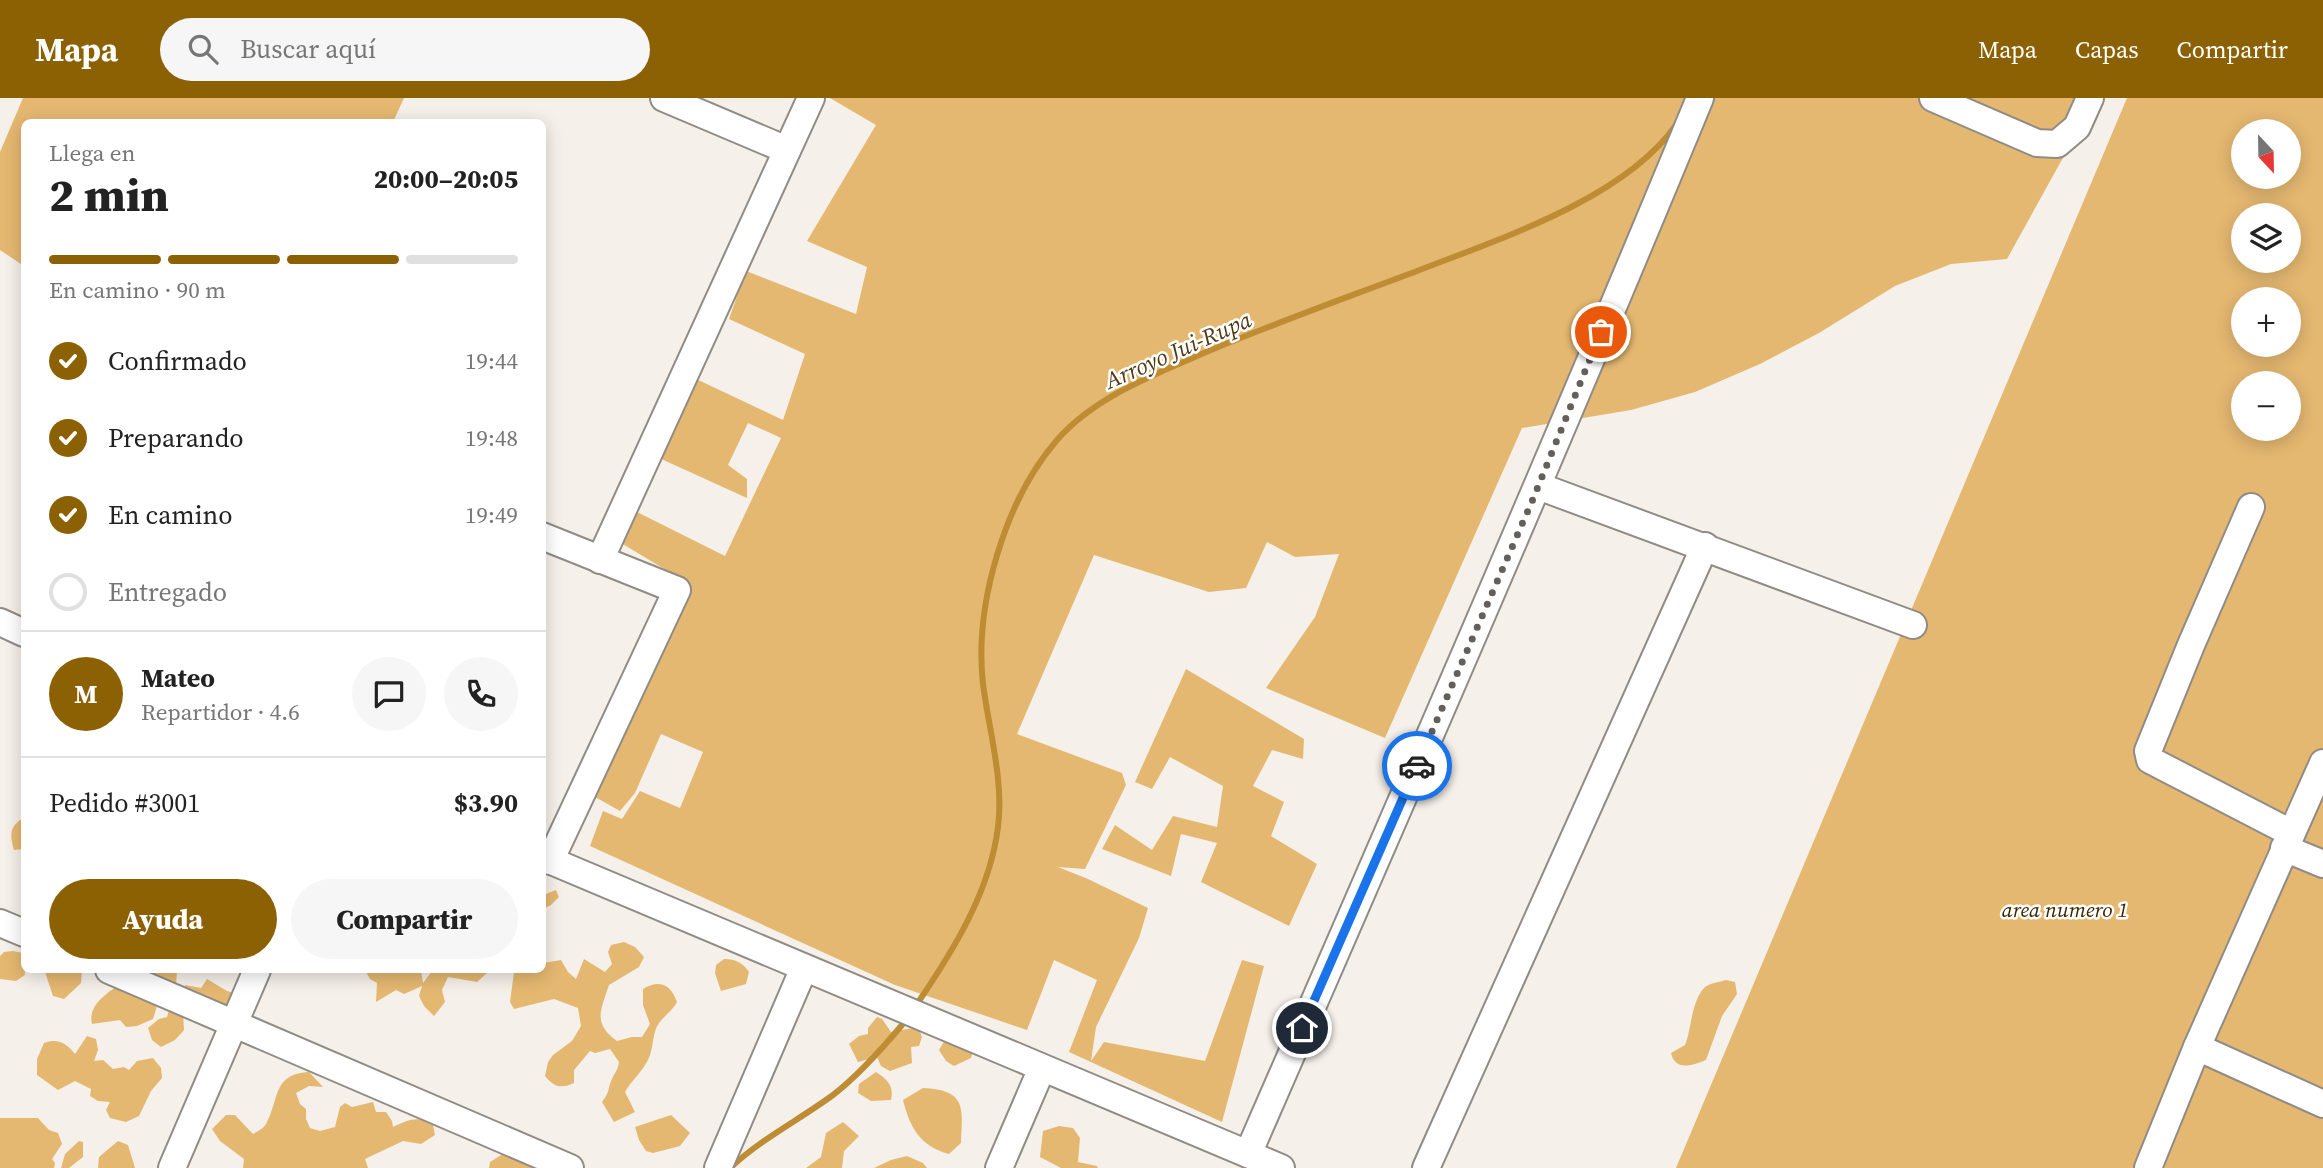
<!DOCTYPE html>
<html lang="es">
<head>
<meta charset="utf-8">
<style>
	:root { --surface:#fff; --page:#f6f6f6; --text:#222; --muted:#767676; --line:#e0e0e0; --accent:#8c6104 }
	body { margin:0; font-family:"Source Serif 4",serif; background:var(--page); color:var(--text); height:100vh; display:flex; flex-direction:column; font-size:26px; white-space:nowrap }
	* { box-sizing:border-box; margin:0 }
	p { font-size:23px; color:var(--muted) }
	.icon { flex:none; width:38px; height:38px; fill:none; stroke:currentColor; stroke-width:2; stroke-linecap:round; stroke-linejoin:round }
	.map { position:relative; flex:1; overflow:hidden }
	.side { position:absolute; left:21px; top:21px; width:525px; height:854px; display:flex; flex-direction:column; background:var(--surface); border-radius:10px; box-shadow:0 4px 18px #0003 }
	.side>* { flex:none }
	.needle { width:46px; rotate:158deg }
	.controls { position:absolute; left:2231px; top:21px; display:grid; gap:14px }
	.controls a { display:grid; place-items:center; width:70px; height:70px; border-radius:50%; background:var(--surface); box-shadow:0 4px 18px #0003; font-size:35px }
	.pin { position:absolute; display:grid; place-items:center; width:60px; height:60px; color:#fff; margin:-30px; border:4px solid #fff; border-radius:50%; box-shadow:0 2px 7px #0007 }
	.courier { position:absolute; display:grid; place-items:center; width:70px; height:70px; margin:-35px; border:5px solid #1a73e8; border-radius:50%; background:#fff; color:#222; box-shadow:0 2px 9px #0007 }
	.head em { font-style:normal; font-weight:800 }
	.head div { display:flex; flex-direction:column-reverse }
	.head { display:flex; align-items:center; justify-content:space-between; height:119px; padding:0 28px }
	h1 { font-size:46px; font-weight:800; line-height:52px }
	.bar { display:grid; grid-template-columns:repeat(4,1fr); gap:10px 7px; align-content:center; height:84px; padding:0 28px }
	.bar i { height:9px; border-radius:5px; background:var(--line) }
	.bar .active { background:var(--accent) }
	.bar p { grid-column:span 4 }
	.line { display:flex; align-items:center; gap:18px; padding:0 28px; border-top:2px solid var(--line) }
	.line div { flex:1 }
	.round { display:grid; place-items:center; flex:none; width:74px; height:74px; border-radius:37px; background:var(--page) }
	ol { padding:0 28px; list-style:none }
	li { display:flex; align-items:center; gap:21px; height:77px }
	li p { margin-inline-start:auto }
	li .icon { padding:7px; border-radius:50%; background:var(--accent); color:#fff; stroke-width:4 }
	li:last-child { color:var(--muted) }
	li i { width:38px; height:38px; border:4px solid var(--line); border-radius:50% }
	.button { display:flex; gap:14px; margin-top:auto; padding:14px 28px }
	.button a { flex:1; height:80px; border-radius:42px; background:var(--accent); color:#fff; font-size:28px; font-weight:800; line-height:80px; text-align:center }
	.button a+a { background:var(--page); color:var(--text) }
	header { display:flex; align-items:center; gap:42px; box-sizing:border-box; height:98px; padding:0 35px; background:var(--accent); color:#fff }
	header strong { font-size:33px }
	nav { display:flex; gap:38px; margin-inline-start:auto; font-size:24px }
	.search { width:490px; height:63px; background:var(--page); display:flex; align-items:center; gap:18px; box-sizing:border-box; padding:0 24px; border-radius:38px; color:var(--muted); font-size:26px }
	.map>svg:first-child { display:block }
</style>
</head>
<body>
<header>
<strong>Mapa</strong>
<div class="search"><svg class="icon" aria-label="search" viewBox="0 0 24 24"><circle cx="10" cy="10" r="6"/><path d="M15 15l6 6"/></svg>Buscar aquí</div>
<nav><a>Mapa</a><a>Capas</a><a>Compartir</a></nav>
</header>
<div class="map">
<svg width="2323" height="1070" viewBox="0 0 2323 1070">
	<rect width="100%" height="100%" fill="#f5f0e9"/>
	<g fill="#e5b871" fill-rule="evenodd">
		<path d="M23,0H404L393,24H24V168L0,152V54Z"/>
		<path d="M830,0H2096L2007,161L1951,166L1895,188L1819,235L1760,266L1695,294L1631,312L1522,330L1385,640L1266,590L1315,519L1339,456L1295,459L1267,444L1246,490L1209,494L1094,457L1017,636L1122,675L1126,687L1085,771L1058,769L1088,781L1148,810L1139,840L1096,929L1091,963L1104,944L1205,963L1242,862L1264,868L1222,1024L1069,954L1097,882L1054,862L1027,932L895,887L590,748L603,713L622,721L640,693L680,710L703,654L661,636L635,695L620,713L588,695L691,487L621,445L633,412L725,458L781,340L748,325L728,367L747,381V400L659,360L694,280L783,322L805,256L729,221L746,173L856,216L867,169L807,143L876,27Z"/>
		<path d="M2127,0H2323V1070H1676ZM2244,33H2289V79H2244ZM2244,117H2289V163H2244ZM2244,201H2289V247H2244ZM2244,285H2289V331H2244Z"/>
		<path d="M1186,571L1304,641L1303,661L1272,652L1253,688L1284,704L1271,738L1317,766L1289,828L1201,784L1217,745L1181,736L1171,778L1102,751L1115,727L1152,752L1173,718L1217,729L1223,688L1170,659L1152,691L1135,684Z"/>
		<path d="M20,722H24V751L14,752C11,740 8,731 20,722Z"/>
		<path d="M556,792L559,799L551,807L543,811V797Z"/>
		<path d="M624,844L635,849L644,859L639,869L609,887C601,912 592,925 617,943L632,939H642L650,926L643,907V891C659,881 671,886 677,904C672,913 665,917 659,925C652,934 654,950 648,962C642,974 631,983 625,994L635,1014L614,1024L602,1004C611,992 607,992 612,981C615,974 618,972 619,964L610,951L595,955L590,953L574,972V985C561,991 554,989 545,978L548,964L553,957L572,943L581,928L578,910L554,901L514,911L510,904L514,874L518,872H542L543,865L561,862L568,874L576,881L584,861L605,874L612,866L608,854L611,847Z"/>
		<path d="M13,853L23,855L25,877L16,883L0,881V858L4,854Z"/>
		<path d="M724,861C736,861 743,865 749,874L746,886L721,893L715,875L716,867Z"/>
		<path d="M47,872H82L81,885L64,901L53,898L45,874Z"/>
		<path d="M152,872H177L176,888L148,880Z"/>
		<path d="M365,872H421L423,885L433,872H485L487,875L477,884L448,879L442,892L445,904L434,918L424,908L419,898L422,888L404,896L396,892L376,904L377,885L370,881Z"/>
		<path d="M207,881L227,893L238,896L229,914L184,892L185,887L201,890Z"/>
		<path d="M1726,882L1735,884L1737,896L1722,918L1706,962C1692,968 1675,973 1671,955L1685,947C1692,930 1691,903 1705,889C1710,885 1720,884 1726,882Z"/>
		<path d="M116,889C132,889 146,895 157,908L153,921L137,928L126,929L120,922L92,926C88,909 103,898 116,889Z"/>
		<path d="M169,912L183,913L184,932L175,942L161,949L152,942L148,930L159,921L167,919Z"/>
		<path d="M877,919L882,921L891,934L918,929L922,939L919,948L911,949L912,965L890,973L881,968L877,959L858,964L849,946L859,938L868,936V930Z"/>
		<path d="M87,938L96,941L98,952L94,963L103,962L113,971L124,969L129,972L137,963L153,960L161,970L162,980L151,993L139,1018L126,1024L110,1020L106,1012L110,1004L98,1003L90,998L91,991L75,983L58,992L37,977V961L44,945C58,940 66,945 75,956Z"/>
		<path d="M946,940L974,950L971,960L954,968L946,963L939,952Z"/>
		<path d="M309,974L323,989L309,988L296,995L300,1006L306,1011V1021L310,1030L320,1033L335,1029L340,1009L345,1005L352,1009L373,1004L376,1014H386L392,1023L393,1029C408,1022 419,1017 433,1027L435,1037L421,1046L403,1043L365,1061L368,1070H243L244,1061L220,1043L212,1031L226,1017H235L253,1036C258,1033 264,1030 266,1026C280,1001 272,976 309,974Z"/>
		<path d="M876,974C888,982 894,988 891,1002L871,1003L858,995L859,986Z"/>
		<path d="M923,990C966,992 963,1009 961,1045L949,1056C920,1048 910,1030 903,1002Z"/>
		<path d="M671,1017L690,1035L680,1048L653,1055L646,1053L639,1042L635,1029Z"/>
		<path d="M0,1020H38L49,1032L58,1035L62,1046L52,1061L55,1065L54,1070H0Z"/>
		<path d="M843,1024L859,1038L844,1053L842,1070H806L821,1059L826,1035Z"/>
		<path d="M1059,1028L1073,1030L1080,1040L1078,1064L1097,1068L1098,1070H1061L1040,1059L1043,1033Z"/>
		<path d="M79,1043L83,1044V1059L69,1070H61L65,1056Z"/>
		<path d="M118,1043L128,1047L135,1070H98L99,1059Z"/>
		<path d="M511,1051L534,1063L536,1070H489L490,1064Z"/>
		<path d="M907,1058L923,1065L927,1070H874L891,1062Z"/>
	</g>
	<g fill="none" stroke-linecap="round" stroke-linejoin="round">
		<g stroke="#be8c33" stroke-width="6">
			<path d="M917,906C953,853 990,794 998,729C1004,682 989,633 983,586C974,507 1005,402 1057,342C1093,301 1148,279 1197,258C1269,227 1343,201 1417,173C1499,141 1624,101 1676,27"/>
			<path d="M730,1070C761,1041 799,1022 833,997C859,977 881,952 902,927"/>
		</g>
		<g stroke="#908c85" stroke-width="30">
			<g id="minor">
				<path d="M664,0L787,52"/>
				<path d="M1933,0L2037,45L2057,46L2077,29L2090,0"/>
				<path d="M1538,388L1913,527"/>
				<path d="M2251,409L2191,547L2148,653L2150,662L2291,735"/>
				<path d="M542,438L677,492L550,763"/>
				<path d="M600,462L811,0"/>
				<path d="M0,524L24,535"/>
				<path d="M2284,750L2323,766"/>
				<path d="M542,759L1281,1070"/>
				<path d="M0,825L24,835"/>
				<path d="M109,872L570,1070"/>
				<path d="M2197,949L2323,1006"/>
				<path d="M1248,1056C1401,705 1554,354 1700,0"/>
				<path d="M172,1070L257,872"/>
				<path d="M718,1070L804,870"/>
				<path d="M999,1070L1042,970"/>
				<path d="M1426,1070L1705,448"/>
				<path d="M2148,1070L2197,949L2323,665"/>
			</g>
		</g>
		<use href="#minor" stroke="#fff" stroke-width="26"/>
	</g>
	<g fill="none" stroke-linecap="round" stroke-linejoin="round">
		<path stroke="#63605c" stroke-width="7" stroke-dasharray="0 12.6" d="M1417,668L1533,401L1601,234"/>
		<path stroke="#1a73e8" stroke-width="9" d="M1302,930L1417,668"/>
	</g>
	<g text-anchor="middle" stroke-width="5" stroke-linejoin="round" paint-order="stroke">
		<g font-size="21" font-style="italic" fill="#392400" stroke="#fff">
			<text x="2065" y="819">area numero 1</text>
		</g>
		<g font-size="23" font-style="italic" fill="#503a16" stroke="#fff">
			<text transform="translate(1178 252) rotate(-24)" y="8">Arroyo Jui-Rupa</text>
		</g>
	</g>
</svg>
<div class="controls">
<a><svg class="needle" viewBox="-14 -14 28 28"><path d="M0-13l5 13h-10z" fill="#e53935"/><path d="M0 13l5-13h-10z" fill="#767676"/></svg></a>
<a><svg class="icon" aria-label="layers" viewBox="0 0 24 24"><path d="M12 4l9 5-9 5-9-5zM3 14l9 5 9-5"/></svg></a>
<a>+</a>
<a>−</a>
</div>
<div class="pin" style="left:1601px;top:234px;background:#ea580c"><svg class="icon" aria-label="bag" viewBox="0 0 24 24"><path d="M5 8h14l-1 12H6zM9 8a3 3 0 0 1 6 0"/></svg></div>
<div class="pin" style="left:1302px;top:930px;background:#1f2937"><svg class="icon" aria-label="home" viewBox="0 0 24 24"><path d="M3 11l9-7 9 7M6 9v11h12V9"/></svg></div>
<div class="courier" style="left:1417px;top:668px"><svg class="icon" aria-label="car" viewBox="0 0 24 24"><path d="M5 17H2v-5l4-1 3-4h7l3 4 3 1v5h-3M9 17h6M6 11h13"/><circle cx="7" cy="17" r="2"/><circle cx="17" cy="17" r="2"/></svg></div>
<section class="side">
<div class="head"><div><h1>2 min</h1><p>Llega en</p></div><em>20:00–20:05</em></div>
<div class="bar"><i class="active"></i><i class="active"></i><i class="active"></i><i></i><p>En camino · 90 m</p></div>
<ol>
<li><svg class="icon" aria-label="check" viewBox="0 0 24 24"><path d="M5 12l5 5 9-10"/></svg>Confirmado<p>19:44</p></li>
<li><svg class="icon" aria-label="check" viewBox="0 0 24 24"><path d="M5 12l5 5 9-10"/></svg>Preparando<p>19:48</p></li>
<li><svg class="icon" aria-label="check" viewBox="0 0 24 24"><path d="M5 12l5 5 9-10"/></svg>En camino<p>19:49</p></li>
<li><i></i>Entregado</li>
</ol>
<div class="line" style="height:126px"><b class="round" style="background:var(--accent);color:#fff">M</b><div><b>Mateo</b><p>Repartidor · 4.6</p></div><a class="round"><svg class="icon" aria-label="chat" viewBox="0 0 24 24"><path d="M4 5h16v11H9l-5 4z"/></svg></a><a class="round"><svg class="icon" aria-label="phone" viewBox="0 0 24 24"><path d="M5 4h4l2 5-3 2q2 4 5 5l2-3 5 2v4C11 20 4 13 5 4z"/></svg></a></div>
<div class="line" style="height:91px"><div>Pedido #3001</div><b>$3.90</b></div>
<div class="button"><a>Ayuda</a><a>Compartir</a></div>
</section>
</div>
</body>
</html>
